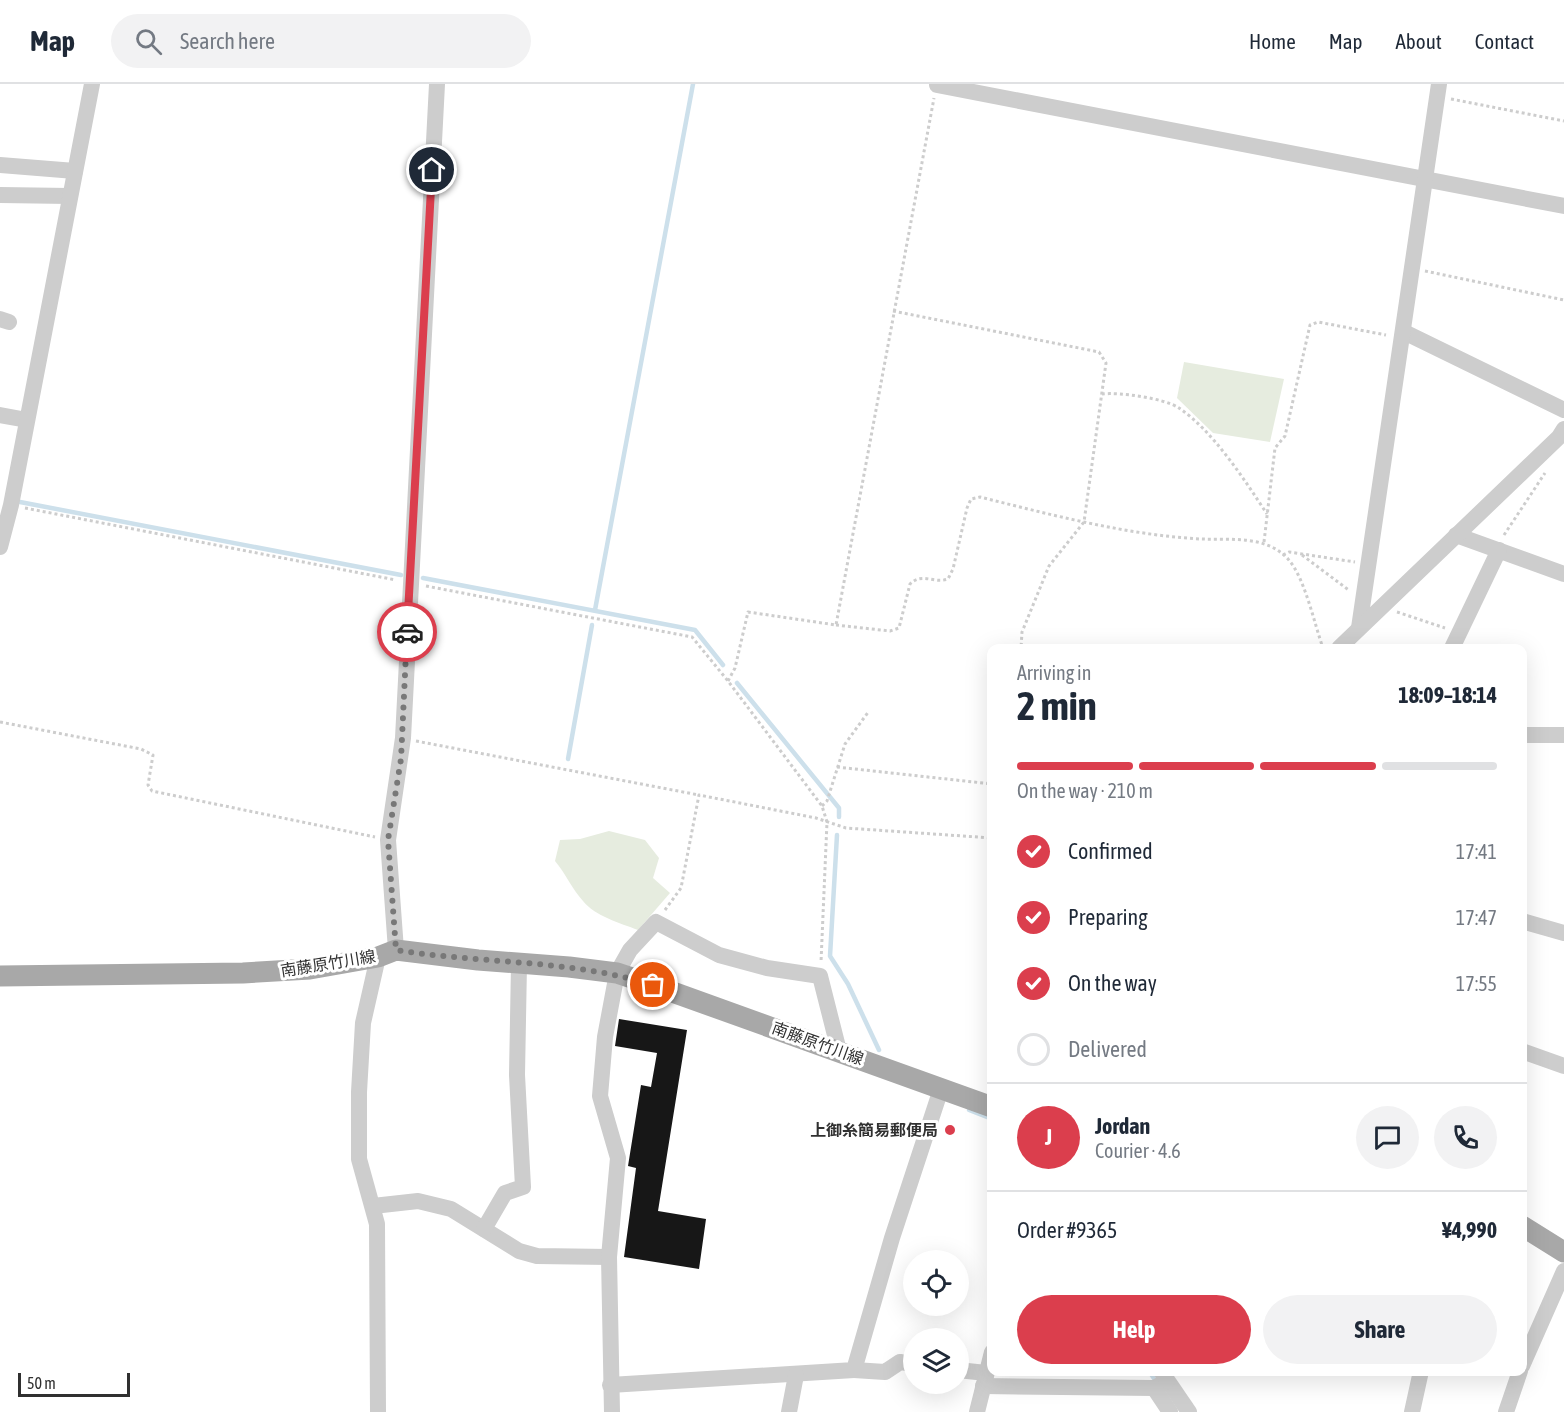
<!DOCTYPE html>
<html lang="en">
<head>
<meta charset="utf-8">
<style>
	:root { --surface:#fff; --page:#f2f2f3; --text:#1f2937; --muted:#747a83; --line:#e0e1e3; --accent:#db3e4d }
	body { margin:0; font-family:"Asap Condensed","Noto Sans JP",sans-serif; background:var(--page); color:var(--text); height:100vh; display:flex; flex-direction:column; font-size:22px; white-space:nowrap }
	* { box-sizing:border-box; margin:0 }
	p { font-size:20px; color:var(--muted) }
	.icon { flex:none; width:33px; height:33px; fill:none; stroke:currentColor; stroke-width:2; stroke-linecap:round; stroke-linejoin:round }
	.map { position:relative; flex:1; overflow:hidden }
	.details { position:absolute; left:987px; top:560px; width:540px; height:732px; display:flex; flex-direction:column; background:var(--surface); border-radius:12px; box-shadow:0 6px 24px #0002 }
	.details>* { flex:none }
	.fabs { position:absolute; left:903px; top:1166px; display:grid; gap:12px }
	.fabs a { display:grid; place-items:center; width:66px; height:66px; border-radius:50%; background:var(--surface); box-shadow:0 6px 24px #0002; font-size:30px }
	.scale { position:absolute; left:18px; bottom:15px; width:112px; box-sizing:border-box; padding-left:6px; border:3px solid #303030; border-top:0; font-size:16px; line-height:21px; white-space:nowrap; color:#303030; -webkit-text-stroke:4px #fff; paint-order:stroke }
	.pin { position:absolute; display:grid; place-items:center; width:51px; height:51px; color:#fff; margin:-26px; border:3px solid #fff; border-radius:50%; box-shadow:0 2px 6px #0007 }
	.courier { position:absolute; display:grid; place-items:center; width:60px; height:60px; margin:-30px; border:4px solid #db3e4d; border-radius:50%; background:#fff; color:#222; box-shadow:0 2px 8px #0007 }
	.overview em { font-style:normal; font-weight:700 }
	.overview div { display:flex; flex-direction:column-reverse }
	.overview { display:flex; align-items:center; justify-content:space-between; height:102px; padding:0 30px }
	h1 { font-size:39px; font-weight:700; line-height:45px }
	.bar { display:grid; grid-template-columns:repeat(4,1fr); gap:9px 6px; align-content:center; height:72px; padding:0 30px }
	.bar i { height:8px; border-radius:4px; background:var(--line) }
	.bar .selected { background:var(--accent) }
	.bar p { grid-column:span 4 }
	.line { display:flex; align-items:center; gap:15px; padding:0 30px; border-top:2px solid var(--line) }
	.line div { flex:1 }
	.round { display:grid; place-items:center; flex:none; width:63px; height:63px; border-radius:32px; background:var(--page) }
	ol { padding:0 30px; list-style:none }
	li { display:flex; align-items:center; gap:18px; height:66px }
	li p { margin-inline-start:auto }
	li .icon { padding:6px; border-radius:50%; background:var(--accent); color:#fff; stroke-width:4 }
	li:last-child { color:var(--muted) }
	li i { width:33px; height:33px; border:3px solid var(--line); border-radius:50% }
	.primary-button { display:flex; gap:12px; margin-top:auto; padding:12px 30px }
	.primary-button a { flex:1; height:69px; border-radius:36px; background:var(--accent); color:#fff; font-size:24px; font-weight:700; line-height:69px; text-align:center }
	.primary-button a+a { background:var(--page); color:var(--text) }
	header { display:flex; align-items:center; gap:36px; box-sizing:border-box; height:84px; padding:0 30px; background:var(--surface); border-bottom:2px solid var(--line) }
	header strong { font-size:28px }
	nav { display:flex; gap:33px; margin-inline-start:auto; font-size:21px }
	.search { width:420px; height:54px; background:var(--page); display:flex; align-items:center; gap:15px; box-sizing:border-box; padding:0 21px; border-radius:33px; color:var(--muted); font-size:22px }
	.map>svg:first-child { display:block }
</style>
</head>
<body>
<header>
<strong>Map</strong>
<div class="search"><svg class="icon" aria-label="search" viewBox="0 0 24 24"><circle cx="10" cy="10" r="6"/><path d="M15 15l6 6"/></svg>Search here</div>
<nav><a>Home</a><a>Map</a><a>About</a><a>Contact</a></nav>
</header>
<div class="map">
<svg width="1564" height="1328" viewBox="0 0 1564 1328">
	<rect width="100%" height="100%" fill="#fff"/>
	<g fill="#e6ecdf">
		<path d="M1184,278L1284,295L1270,358L1213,349L1177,314Z"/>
		<path d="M609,747L645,756L659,774L653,794L670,809L638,846C620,839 595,832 583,817C572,805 566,790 555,777L560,756L580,755Z"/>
	</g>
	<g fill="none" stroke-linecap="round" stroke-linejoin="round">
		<g stroke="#cde0eb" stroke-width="4.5">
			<path d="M20,418L401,491"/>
			<path d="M423,494L695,546L723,581"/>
			<path d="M595,526L693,0"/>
			<path d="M737,599L839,724V733"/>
			<path d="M568,675L592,541"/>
			<path d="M837,751L830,872L848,900L879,966"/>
			<path d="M969,1026L992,1035"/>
			<path d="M1149,1287L1157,1299"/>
		</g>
	</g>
	<path fill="#171717" d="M619,935L687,946L658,1127L706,1135L699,1185L624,1173L636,1084L628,1082L641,1001L651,1003L657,969L615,962Z"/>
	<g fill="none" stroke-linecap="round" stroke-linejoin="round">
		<g stroke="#cdcdcd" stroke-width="3" stroke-dasharray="3 3" stroke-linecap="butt">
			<path d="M1451,15L1564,37"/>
			<path d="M1425,187L1564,216"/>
			<path d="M893,227L1099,268L1106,279L1084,438L1049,482L1022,548L1021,564"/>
			<path d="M1102,310C1119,308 1164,314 1179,324C1213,347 1244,395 1267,430"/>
			<path d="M25,424L396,496"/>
			<path d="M1504,451L1545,389"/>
			<path d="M1264,458L1275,364L1285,352L1310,241L1318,238L1386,251"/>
			<path d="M1283,471L1289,468L1355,478"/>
			<path d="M1302,471L1350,507"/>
			<path d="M426,502L692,553L728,597L822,722L827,738L821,878"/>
			<path d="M1397,528L1445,544"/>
			<path d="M836,541L890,547L899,544L910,500C922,488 934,500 948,495L953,485L967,424L971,415L980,413C1052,431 1127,451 1201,455C1231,456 1266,451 1288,475C1305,494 1314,539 1323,564"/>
			<path d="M728,597L735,584L748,528L836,541L934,14"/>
			<path d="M0,638L141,665L153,671L148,701L152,707L375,753"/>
			<path d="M416,657L699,711"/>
			<path d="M837,683L992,700"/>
			<path d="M822,722L827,717L845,660L869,627"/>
			<path d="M665,826L681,804L699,711L816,734L846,744L992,754"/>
		</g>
		<g stroke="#cdcdcd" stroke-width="16">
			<path d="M937,1L1564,122"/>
			<path d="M0,81L75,87"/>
			<path d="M0,111L70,112"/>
			<path d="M0,235L9,238"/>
			<path d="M1404,248L1564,326"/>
			<path d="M0,331L27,336"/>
			<path d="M1456,451L1564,490"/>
			<path d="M0,463L11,421L92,0"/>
			<path d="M1359,544L1439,0"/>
			<path d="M1339,564L1559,353L1564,345"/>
			<path d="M1452,564L1499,466"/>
			<path d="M1522,651H1564"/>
			<path d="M1522,837L1564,849"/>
			<path d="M396,866L388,756L403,654L437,0"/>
			<path d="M378,873L363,939L359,1008V1075L377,1140L378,1328"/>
			<path d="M1522,967L1564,982"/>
			<path d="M373,1122L418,1117L451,1125L519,1167L537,1172L609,1173"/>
			<path d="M484,1145L505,1109L523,1103L517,991L519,880"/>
			<path d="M1522,1282L1564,1187"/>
			<path d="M854,1286L885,1288L900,1278L914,1280"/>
			<path d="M958,1286L986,1289"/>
			<path d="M1161,1287L1189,1328"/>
			<path d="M610,1301L854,1286L892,1154L941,1005"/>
			<path d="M983,1302L1154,1304L1167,1297"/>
			<path d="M1154,1304L1170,1328"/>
			<path d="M612,1328L609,1173L618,1074L600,1012L605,953L617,889L630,866L656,838L719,871L767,884L820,892L839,967"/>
			<path d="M789,1328L796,1291"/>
			<path d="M977,1328L992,1268"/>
			<path d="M1412,1328L1421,1287"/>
			<path d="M1506,1328L1520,1287"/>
		</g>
		<g stroke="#a8a8a8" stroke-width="21">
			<path d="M0,892L243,889L310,885L378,873L396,866L478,876L569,883L617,889L653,901L992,1023"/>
			<path d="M1522,1142L1564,1168"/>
		</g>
	</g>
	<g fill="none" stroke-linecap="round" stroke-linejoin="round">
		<path stroke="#787878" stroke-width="6" stroke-dasharray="0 10.8" d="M407,548L401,675L388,756L396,866C482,880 570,875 653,901"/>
		<path stroke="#db3e4d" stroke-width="8" d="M407,548L432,86"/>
	</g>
	<circle fill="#db3e4d" stroke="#fff" stroke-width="2" cx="950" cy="1046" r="6"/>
	<g text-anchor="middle" stroke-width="6" stroke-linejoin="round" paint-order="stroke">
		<g font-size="16" fill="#303030" stroke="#fff">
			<text transform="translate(328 879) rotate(-9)" y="6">南藤原竹川線</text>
			<text transform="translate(818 959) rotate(20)" y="6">南藤原竹川線</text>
		</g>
		<g font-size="16" font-weight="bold" fill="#303030" stroke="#fff" text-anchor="end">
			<text x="938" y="1052">上御糸簡易郵便局</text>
		</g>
	</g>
</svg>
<div class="fabs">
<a><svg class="icon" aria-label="locate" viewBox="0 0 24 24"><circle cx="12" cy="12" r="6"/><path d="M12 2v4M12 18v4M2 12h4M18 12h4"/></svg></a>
<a><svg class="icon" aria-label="layers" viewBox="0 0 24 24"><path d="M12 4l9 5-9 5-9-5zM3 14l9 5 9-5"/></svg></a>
</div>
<div class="scale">50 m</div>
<div class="pin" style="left:653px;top:901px;background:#ea580c"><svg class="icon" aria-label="bag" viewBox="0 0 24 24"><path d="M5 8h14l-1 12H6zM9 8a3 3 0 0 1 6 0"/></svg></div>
<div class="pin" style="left:432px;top:86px;background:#1f2937"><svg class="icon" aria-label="home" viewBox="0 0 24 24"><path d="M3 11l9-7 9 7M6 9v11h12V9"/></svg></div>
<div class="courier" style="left:407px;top:548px"><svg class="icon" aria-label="car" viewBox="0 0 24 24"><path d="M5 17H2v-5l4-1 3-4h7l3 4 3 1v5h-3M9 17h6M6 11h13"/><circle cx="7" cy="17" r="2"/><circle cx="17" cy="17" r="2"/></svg></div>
<section class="details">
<div class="overview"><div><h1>2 min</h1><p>Arriving in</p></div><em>18:09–18:14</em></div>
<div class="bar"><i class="selected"></i><i class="selected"></i><i class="selected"></i><i></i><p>On the way · 210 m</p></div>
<ol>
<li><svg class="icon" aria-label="check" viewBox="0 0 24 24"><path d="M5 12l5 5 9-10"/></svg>Confirmed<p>17:41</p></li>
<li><svg class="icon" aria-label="check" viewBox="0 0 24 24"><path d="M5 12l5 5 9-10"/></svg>Preparing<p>17:47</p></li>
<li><svg class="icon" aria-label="check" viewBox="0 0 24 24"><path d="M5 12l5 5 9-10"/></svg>On the way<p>17:55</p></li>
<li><i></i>Delivered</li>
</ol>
<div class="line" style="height:108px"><b class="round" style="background:var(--accent);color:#fff">J</b><div><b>Jordan</b><p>Courier · 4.6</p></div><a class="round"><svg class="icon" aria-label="chat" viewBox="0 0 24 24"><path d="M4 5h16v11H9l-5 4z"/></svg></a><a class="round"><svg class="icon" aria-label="phone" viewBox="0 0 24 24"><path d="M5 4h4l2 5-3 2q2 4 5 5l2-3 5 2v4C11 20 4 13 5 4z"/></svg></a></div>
<div class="line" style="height:78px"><div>Order #9365</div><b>¥4,990</b></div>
<div class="primary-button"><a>Help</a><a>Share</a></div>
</section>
</div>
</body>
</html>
